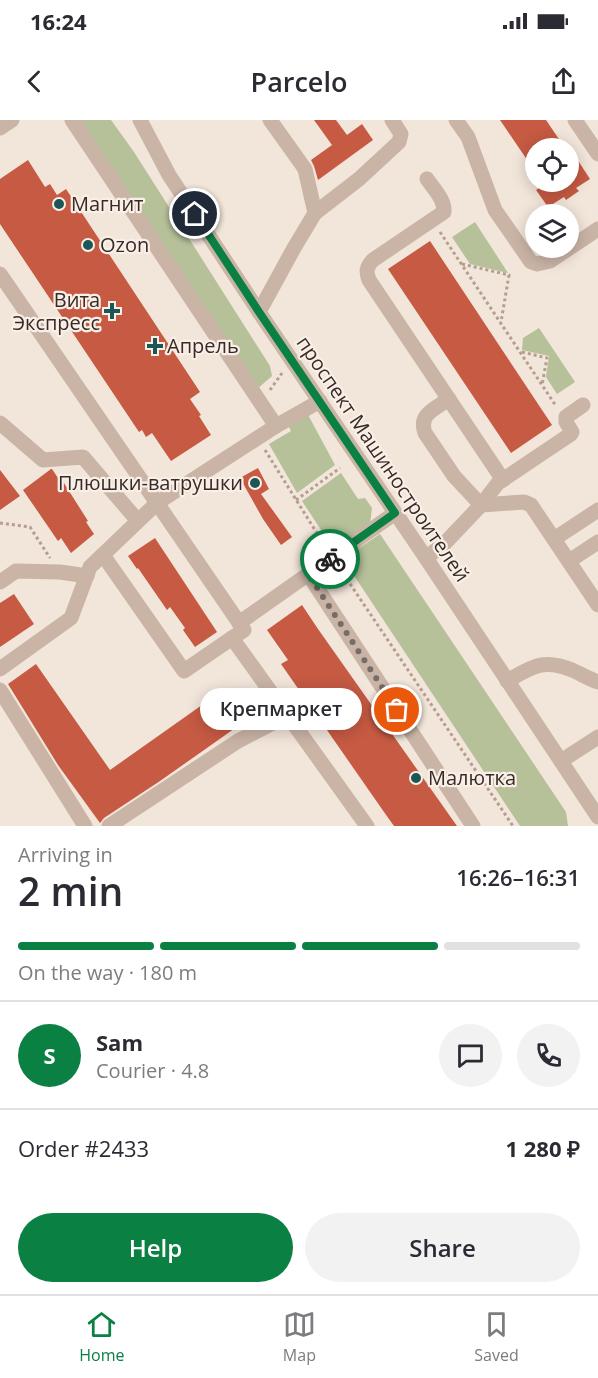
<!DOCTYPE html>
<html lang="en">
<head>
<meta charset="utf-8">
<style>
	:root { --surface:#fff; --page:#f2f2f3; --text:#2b2b33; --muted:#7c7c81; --line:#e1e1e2; --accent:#0b8043 }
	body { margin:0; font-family:"Open Sans",sans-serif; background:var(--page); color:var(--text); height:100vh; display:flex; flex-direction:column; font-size:22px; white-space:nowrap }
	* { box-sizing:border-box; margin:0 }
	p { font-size:20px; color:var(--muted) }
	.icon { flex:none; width:33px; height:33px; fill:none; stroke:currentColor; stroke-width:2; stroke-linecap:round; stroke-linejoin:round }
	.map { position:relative; height:706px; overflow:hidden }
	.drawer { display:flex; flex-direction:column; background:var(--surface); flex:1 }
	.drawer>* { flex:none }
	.tools { position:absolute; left:525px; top:18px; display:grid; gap:12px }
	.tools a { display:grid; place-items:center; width:54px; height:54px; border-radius:50%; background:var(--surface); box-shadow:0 3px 15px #0003; font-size:30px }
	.pin { position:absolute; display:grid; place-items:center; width:51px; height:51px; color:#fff; margin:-26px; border:3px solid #fff; border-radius:50%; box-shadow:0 2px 6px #0007 }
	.courier { position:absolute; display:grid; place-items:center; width:60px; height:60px; margin:-30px; border:4px solid #0b8043; border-radius:50%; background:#fff; color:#222; box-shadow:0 2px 8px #0007 }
	.bubble { position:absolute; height:42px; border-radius:21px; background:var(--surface); box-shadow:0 3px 15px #0003; font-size:20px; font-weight:600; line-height:42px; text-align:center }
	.headline em { font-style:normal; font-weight:600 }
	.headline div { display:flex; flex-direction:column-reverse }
	.headline { display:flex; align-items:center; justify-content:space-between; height:102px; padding:0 18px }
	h1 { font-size:39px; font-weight:600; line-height:45px }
	.bar { display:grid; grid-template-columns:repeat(4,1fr); gap:9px 6px; align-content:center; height:72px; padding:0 18px }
	.bar i { height:8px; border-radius:4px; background:var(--line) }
	.bar .current { background:var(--accent) }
	.bar p { grid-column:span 4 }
	.line { display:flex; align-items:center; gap:15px; padding:0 18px; border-top:2px solid var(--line) }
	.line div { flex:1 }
	.round { display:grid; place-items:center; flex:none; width:63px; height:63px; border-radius:32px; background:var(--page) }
	.cta { display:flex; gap:12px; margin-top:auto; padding:12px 18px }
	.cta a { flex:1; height:69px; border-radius:36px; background:var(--accent); color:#fff; font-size:24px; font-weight:600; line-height:69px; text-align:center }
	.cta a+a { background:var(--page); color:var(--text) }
	.status { display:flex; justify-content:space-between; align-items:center; height:42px; padding:0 30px; background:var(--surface); direction:ltr }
	.status svg { height:16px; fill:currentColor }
	header { display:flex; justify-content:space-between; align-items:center; height:78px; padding:0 18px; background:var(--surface); font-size:27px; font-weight:600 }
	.dock { display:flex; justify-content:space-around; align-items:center; height:84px; border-top:2px solid var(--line); background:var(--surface); font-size:16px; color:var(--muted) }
	.dock a { display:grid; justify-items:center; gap:3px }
	.dock .current { color:var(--accent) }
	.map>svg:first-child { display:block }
</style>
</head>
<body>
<div class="status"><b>16:24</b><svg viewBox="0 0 49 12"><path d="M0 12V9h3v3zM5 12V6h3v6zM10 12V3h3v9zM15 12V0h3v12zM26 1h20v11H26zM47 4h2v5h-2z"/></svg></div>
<header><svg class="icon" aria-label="back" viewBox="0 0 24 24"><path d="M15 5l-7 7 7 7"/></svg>Parcelo<svg class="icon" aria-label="share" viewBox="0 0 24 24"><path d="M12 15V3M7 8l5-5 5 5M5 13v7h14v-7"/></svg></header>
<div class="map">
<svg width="598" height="706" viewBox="0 0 598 706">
	<rect width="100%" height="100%" fill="#f2e5da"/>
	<g fill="#b6c19a">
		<path d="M80,0H111L134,32L270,246L272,256L256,270Z"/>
		<path d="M475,102L508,153L470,144L452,117Z"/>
		<path d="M539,208L575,262L557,274L546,257L549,236L522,230L523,218Z"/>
		<path d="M306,291L335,345L297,373L269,324L291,311L287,303Z"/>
		<path d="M341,353L358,379L365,378L372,388L370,404L333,428L302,381Z"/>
		<path d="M380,414L566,692L568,706H520L343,439Z"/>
	</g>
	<g fill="#c65a43">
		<path d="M314,0H336L347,15L362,4L373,20L318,60L314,46L311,40L332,25Z"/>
		<path d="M500,0H546L565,28H536V53Z"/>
		<path d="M577,39L590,59L576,68L579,71L566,80L564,77L548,87L536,70L549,62H568V45Z"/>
		<path d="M28,40L45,67L50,64L57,75L66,69L200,272L190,279L201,295L199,296L211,315L171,341L152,313L146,317L142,310L139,312L0,104V59Z"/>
		<path d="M430,121L552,305L511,333L388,149Z"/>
		<path d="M258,348L269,369L261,374L292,417L281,425L263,399L240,358Z"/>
		<path d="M51,349H52L60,361L62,360L88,401L86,402L94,414L71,433L61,418L58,421L23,370Z"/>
		<path d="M0,350L20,376L0,390Z"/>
		<path d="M155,418L217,512L195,527L183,510L185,508L170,487L167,490L138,448L137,449L128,436Z"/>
		<path d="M14,474L34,504L0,527V483Z"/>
		<path d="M302,485L318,509L457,706H394L384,692L281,544L288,540L267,510Z"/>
		<path d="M36,544L110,650L219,573L241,604L160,661L104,698L100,703L58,645L8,564Z"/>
	</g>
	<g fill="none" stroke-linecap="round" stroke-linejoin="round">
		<g stroke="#b59e90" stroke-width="3" stroke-dasharray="3 3" stroke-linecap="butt">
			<path d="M440,112L556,286"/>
			<path d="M462,144L509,155L501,202"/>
			<path d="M522,232L547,238L542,265"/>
			<path d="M306,234L313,229"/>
			<path d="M270,270L282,253"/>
			<path d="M265,330L325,426"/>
			<path d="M296,380L340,348"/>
			<path d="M0,403L30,407L50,438"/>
			<path d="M340,449L513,706"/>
		</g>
		<g stroke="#cab4a6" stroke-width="15">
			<path d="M72,0L276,306"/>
			<path d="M140,0L169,55L259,192L426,438L598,697"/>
			<path d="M456,0L468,17L495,90L531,142L537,144L550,141L598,109"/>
			<path d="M575,0L598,34"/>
			<path d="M0,8L12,0"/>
			<path d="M427,59C434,69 445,80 444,92L373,140C366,147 366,152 369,160L503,360"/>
			<path d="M315,93L359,59L399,22L401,14L392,0"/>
			<path d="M0,154L244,510L232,518L367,706"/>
			<path d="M259,192L294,128L315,93L305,49L270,0"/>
			<path d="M449,279C435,289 418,294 425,313L454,356L481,385L524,382L531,385L598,485"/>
			<path d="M0,303L43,340L83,337L138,401"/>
			<path d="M554,419L598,390"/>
			<path d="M103,435L184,551L232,518"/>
			<path d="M426,438L445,423L481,385L498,363L571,314L572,312L566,302V297L583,285"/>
			<path d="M569,441L598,422"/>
			<path d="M308,454L473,706"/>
			<path d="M0,462L16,451L60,452L87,456"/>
			<path d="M239,503L395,393"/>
			<path d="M0,549L71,498L90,447L157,383L276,306L320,281"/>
			<path d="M507,561C532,547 543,538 572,550C581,554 589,559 598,562"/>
			<path d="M0,570L85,706"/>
			<path d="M561,641L598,617"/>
			<path d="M109,706L238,621L288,595"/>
		</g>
	</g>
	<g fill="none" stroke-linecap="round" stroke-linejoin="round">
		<path stroke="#786c66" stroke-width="6" stroke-dasharray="0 10.8" d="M330,439L308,454L397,590"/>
		<path stroke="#0b8043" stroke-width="8" d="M195,94L259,192L395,393L330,439"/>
	</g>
	<g fill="#1c5757" stroke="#f9efe6" stroke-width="2">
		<circle cx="59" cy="84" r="6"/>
		<circle cx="88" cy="125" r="6"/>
		<path d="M109 182h6v6h6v6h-6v6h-6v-6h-6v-6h6z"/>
		<path d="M152 217h6v6h6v6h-6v6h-6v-6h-6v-6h6z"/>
		<circle cx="255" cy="363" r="6"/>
		<circle cx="416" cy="658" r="6"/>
	</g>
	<g text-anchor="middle" stroke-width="4.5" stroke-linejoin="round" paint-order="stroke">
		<g font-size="20" fill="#362b27" stroke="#f9efe6" text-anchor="start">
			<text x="71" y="91">Магнит</text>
			<text x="100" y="132">Ozon</text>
			<text x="100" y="187" text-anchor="end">Вита<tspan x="100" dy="23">Экспресс</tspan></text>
			<text x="167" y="233">Апрель</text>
			<text x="243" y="370" text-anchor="end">Плюшки-ватрушки</text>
			<text x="428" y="665">Малютка</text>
		</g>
		<g font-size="20" fill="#362b27" stroke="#f9efe6">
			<text transform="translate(383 339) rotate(56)" y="7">проспект Машиностроителей</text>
		</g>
	</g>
</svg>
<div class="tools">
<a><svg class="icon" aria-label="locate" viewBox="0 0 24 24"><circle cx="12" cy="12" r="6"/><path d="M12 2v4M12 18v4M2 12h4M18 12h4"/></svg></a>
<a><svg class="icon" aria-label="layers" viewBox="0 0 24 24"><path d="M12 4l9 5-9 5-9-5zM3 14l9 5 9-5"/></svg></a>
</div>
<div class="pin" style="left:397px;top:590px;background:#ea580c"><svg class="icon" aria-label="bag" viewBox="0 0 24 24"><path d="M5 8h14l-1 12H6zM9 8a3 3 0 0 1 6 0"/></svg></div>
<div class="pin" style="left:195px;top:94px;background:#1f2937"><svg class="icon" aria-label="home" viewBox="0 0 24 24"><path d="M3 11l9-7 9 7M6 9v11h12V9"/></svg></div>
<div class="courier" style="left:330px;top:439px"><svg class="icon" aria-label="bike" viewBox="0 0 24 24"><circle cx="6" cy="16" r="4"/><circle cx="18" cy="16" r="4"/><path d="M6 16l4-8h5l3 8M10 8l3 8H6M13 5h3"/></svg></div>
<div class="bubble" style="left:200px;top:568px;width:162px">Крепмаркет</div>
</div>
<section class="drawer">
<div class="headline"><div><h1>2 min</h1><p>Arriving in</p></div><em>16:26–16:31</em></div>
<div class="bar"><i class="current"></i><i class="current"></i><i class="current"></i><i></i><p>On the way · 180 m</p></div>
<div class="line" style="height:108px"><b class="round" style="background:var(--accent);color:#fff">S</b><div><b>Sam</b><p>Courier · 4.8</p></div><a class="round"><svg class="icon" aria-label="chat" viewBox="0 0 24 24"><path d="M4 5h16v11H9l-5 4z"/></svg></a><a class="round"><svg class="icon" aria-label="phone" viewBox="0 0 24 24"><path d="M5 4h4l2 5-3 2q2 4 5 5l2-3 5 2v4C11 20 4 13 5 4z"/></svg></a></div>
<div class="line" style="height:78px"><div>Order #2433</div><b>1 280 ₽</b></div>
<div class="cta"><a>Help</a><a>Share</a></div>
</section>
<nav class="dock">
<a class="current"><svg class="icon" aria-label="home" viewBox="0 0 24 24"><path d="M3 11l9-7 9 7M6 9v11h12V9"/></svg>Home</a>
<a><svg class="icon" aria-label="map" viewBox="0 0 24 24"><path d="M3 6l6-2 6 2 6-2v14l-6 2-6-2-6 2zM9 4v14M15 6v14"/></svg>Map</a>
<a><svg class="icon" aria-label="saved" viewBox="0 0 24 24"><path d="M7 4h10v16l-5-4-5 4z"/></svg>Saved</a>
</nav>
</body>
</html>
